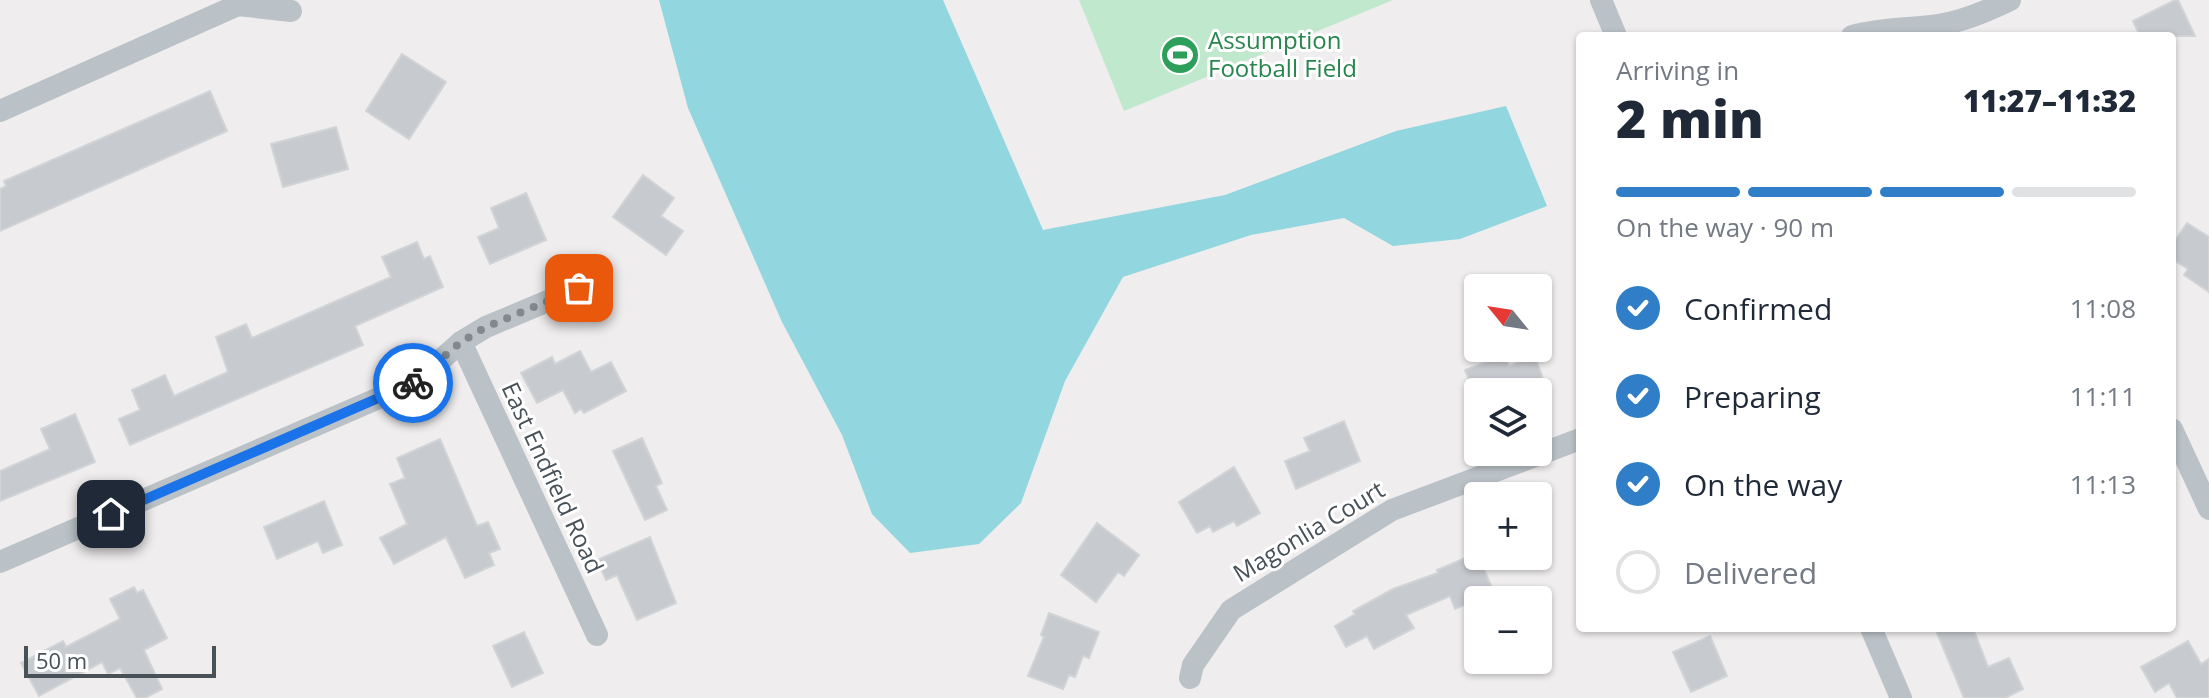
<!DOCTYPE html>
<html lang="en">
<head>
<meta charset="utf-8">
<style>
	:root { --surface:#fff; --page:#f2f2f3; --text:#1f2937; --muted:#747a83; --line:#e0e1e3; --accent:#2f7ec7 }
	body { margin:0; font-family:"Open Sans",sans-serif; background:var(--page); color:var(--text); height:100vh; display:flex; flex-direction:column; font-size:30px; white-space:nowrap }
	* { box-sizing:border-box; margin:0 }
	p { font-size:26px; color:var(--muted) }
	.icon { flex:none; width:44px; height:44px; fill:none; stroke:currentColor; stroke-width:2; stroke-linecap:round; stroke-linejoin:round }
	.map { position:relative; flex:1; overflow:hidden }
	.sheet { position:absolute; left:1576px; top:32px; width:600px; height:600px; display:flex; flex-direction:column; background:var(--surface); border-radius:8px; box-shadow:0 2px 6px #0004 }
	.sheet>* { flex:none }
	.needle { width:52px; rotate:300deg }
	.fabs { position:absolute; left:1464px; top:274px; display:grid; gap:16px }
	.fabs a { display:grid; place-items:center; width:88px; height:88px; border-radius:8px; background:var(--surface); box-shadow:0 2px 6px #0004; font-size:40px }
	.scale { position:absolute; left:24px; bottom:20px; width:192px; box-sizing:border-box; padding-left:8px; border:4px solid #475157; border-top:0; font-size:22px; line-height:28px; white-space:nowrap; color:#475157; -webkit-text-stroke:6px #fff; paint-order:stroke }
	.pin { position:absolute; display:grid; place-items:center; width:68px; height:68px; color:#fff; margin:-34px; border-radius:16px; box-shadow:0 4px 12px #0006 }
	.courier { position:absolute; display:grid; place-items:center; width:80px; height:80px; margin:-40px; border:6px solid #1a73e8; border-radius:50%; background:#fff; color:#222; box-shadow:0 2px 10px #0007 }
	.head em { font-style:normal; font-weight:800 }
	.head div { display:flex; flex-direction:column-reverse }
	.head { display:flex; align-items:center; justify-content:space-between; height:136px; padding:0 40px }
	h1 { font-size:52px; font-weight:800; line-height:60px }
	.bar { display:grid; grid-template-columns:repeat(4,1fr); gap:12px 8px; align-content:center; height:96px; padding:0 40px }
	.bar i { height:10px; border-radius:6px; background:var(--line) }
	.bar .current { background:var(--accent) }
	.bar p { grid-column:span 4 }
	ol { padding:0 40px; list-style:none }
	li { display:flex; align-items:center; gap:24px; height:88px }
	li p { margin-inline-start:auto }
	li .icon { padding:8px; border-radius:50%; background:var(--accent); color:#fff; stroke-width:4 }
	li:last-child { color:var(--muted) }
	li i { width:44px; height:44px; border:4px solid var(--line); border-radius:50% }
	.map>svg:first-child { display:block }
</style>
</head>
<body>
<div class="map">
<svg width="2209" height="698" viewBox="0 0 2209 698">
	<rect width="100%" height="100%" fill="#efeded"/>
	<path fill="#c0e8cc" d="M1079,0H1393L1124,111Z"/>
	<path fill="#92d6e0" d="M659,0H943L1043,230L1225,195L1396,131L1506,106L1547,206L1460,239L1393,246L1344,218L1251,235L1123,277L1065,381L1021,503L979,544L910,553L872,514L842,435L782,322L688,108Z"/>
	<g fill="#c7cacf" stroke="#d1d4d7" stroke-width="2">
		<path d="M2175,0H2178L2195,36H2140L2133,21Z"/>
		<path d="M402,54L446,82L409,139L366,111Z"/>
		<path d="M210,91L227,131L0,231V189L6,186L4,181Z"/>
		<path d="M336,127L348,169L283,187L271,144Z"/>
		<path d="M643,175L674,198L661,216L683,231L666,255L613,217Z"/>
		<path d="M526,193L546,240L490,264L478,237L499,228L491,208Z"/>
		<path d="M2187,223L2209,237V292L2184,275L2188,269L2172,259V245Z"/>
		<path d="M417,242L424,259L430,256L443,287L355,326L363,345L130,445L119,419L140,410L132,390L165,375L174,396L228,372L216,337L246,324L252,338L391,277L382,257Z"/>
		<path d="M580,351L591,372L611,362L626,391L584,413L581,409L575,413L563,390L537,403L521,373L552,357L555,364Z"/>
		<path d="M1505,355L1509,366L1535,356L1545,385L1526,392H1474L1465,370Z"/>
		<path d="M75,414L95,462L0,501V471L50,449L41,429Z"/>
		<path d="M1344,421L1360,461L1296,489L1285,461L1310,451L1304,438Z"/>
		<path d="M642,438L662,483L656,486L667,510L645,520L613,451Z"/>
		<path d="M440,439L477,526L488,522L500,549L489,553L494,565L465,578L446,537L394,564L380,538L407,524L390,484L405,478L397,458Z"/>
		<path d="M1234,467L1260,513L1237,526L1234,521L1213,532L1210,526L1197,533L1179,502Z"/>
		<path d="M324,501L342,545L323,553L318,541L277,559L264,527Z"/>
		<path d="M1097,523L1139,555L1124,576L1118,572L1096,602L1061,575Z"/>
		<path d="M650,537L676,603L637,620L617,575L606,580L597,560Z"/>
		<path d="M1477,553L1494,593L1455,609L1450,596L1406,615L1414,628L1374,649L1367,636L1346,647L1335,626L1355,614L1353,611L1393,589L1438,573L1437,570Z"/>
		<path d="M134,587L137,593L143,590L167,638L144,650L162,689L145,698H137L120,668L108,674L102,662L39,696L21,663L63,641L66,647L120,619L110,599Z"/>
		<path d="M1049,613L1099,632L1089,658L1083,656L1075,677L1069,675L1063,689L1028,676L1044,637L1041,635Z"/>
		<path d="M1935,628H1973L1988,667L2009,658L2023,689L2005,698H1964Z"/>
		<path d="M524,632L543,673L512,687L493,646Z"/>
		<path d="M1710,636L1727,676L1691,692L1673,652Z"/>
		<path d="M2188,641L2201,664L2209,659V698H2177L2169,683L2155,692L2141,667Z"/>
	</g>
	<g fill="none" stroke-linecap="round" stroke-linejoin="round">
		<g stroke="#bac2c7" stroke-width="22">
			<path d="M1601,0L1616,36"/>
			<path d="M1852,36C1881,28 1910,29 1939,25C1964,21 1987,11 2010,0"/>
			<path d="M0,111L238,5L291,11"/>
			<path d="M461,342L597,635"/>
			<path d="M2172,429L2209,509"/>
			<path d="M0,562L416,382L461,342L486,327L579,288"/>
			<path d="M1871,628L1901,698"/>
			<path d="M1190,678L1193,665L1231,610L1392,510L1580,439"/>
		</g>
	</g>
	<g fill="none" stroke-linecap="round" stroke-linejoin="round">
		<path stroke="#82888c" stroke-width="8" stroke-dasharray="0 14.4" d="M413,383L461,342L486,327L579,288"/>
		<path stroke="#1a73e8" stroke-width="10" d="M111,514L413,383"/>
	</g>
	<defs>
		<g id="stadium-disc" transform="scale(2)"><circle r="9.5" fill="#2e9e5b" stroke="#fff"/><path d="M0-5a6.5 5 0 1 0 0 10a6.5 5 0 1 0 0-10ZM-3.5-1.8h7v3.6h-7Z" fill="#fff"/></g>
	</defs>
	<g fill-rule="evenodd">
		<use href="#stadium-disc" x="1180" y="55"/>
	</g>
	<g text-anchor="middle" stroke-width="6" stroke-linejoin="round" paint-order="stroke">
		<g font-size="24" fill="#27864d" stroke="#fff" text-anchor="start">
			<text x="1208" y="49">Assumption<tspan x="1208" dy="28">Football Field</tspan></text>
		</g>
		<g font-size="24" fill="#475157" stroke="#fff">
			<text transform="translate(552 478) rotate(65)" y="8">East Endfield Road</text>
			<text transform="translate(1309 532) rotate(-31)" y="8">Magonlia Court</text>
		</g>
	</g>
</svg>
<div class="fabs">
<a><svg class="needle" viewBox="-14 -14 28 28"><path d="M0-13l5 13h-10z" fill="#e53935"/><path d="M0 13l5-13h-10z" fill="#747a83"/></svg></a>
<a><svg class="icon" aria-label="layers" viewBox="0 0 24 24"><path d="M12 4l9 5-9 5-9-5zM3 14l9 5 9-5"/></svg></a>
<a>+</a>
<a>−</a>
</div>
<div class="scale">50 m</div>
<div class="pin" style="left:579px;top:288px;background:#ea580c"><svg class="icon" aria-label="bag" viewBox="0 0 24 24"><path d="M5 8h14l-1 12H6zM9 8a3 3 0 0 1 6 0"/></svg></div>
<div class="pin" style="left:111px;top:514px;background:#1f2937"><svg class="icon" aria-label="home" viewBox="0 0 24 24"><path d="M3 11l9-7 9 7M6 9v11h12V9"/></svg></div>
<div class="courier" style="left:413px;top:383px"><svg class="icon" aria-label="bike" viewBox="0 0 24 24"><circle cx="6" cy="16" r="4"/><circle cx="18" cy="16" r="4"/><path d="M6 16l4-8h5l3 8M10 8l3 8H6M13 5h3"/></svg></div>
<section class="sheet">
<div class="head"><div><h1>2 min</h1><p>Arriving in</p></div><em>11:27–11:32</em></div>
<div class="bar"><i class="current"></i><i class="current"></i><i class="current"></i><i></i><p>On the way · 90 m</p></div>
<ol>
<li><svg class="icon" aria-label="check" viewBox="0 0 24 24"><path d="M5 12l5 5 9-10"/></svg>Confirmed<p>11:08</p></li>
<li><svg class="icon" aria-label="check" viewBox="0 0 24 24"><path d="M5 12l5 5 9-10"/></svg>Preparing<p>11:11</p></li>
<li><svg class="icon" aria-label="check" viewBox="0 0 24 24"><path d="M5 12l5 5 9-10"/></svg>On the way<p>11:13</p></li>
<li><i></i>Delivered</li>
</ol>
</section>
</div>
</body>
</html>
